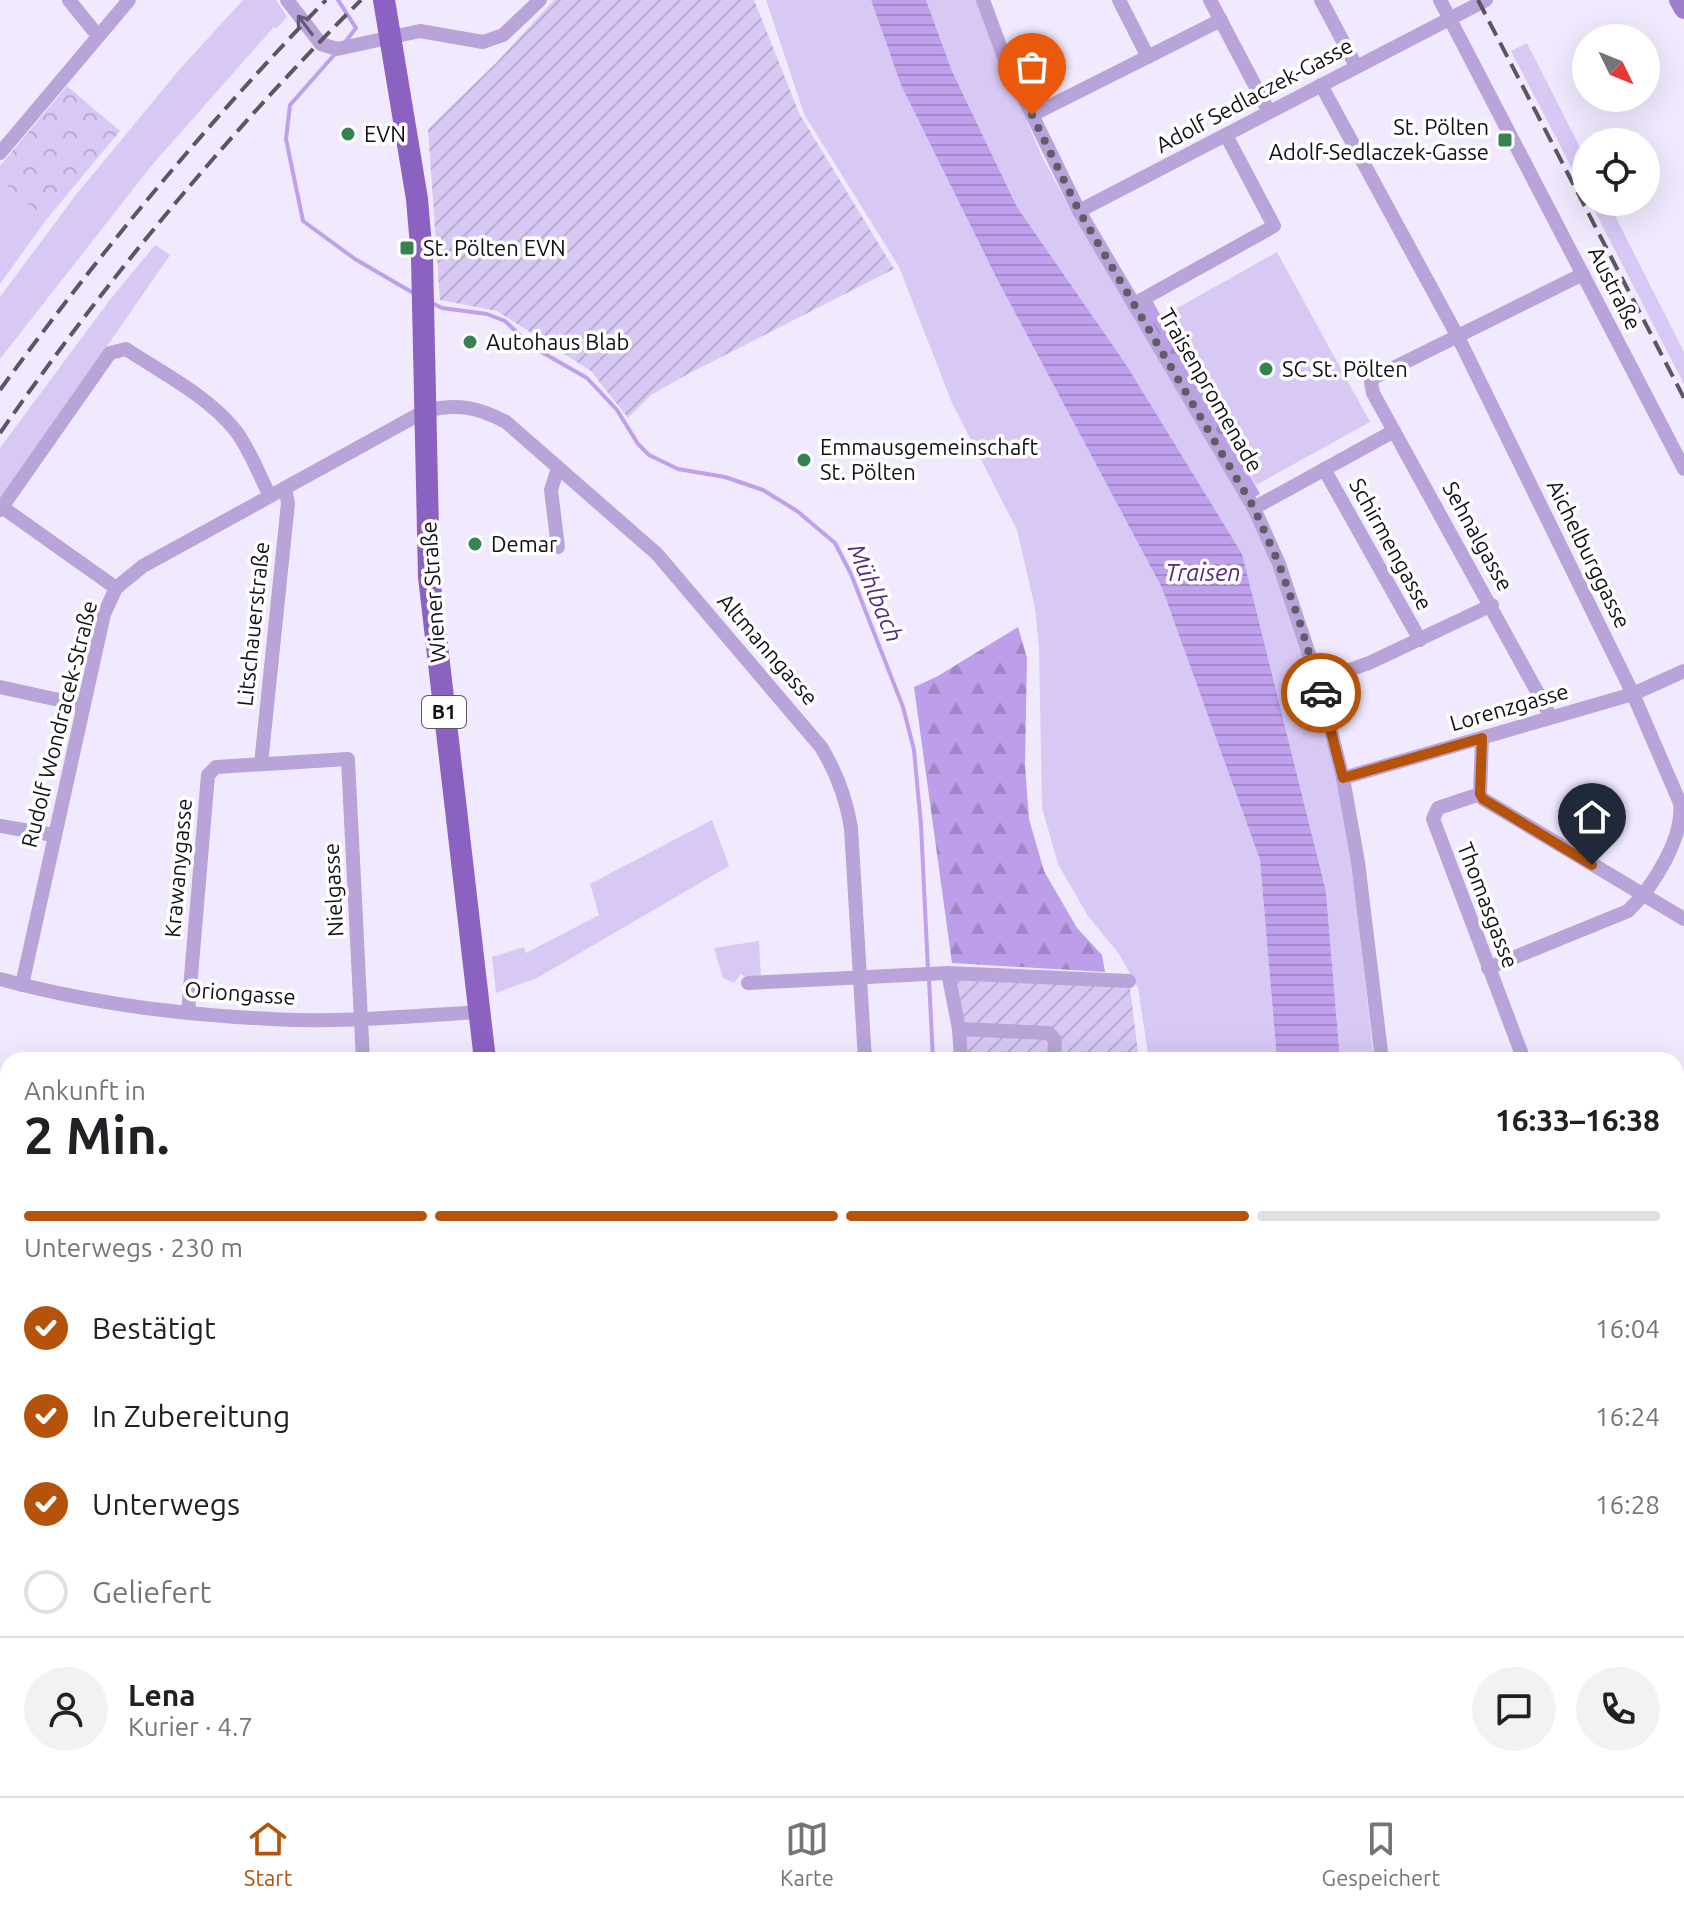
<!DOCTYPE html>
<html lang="de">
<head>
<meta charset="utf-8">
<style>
	:root { --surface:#fff; --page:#f2f2f2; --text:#202124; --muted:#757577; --line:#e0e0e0; --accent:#b45309 }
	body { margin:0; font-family:Ubuntu,sans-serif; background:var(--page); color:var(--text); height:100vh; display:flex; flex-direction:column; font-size:30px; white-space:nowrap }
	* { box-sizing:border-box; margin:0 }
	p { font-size:26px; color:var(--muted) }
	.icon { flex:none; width:44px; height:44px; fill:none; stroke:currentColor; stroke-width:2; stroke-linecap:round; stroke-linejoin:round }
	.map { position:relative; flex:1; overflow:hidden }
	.details { position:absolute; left:0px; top:1052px; width:1684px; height:744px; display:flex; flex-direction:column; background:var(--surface); border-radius:24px 24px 0 0; box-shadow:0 8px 32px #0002 }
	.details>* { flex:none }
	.needle { width:52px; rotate:133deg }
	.tools { position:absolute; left:1572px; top:24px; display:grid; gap:16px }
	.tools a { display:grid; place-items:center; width:88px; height:88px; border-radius:50%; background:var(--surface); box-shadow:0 8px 32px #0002; font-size:40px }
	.pin { position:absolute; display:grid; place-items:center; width:68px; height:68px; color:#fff; margin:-82px -34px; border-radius:50% 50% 50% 0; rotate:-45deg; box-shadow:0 0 8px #0007 }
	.pin .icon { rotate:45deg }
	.courier { position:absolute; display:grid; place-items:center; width:80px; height:80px; margin:-40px; border:6px solid #b45309; border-radius:50%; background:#fff; color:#222; box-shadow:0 2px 10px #0007 }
	.head em { font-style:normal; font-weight:600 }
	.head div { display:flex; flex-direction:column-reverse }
	.head { display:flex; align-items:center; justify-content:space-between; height:136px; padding:0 24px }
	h1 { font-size:52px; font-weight:600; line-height:60px }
	.bar { display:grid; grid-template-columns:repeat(4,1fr); gap:12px 8px; align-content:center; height:96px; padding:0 24px }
	.bar i { height:10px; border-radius:6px; background:var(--line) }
	.bar .selected { background:var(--accent) }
	.bar p { grid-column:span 4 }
	.line { display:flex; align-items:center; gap:20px; padding:0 24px; border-top:2px solid var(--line) }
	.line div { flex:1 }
	.round { display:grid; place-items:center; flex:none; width:84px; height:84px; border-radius:42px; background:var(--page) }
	ol { padding:0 24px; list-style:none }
	li { display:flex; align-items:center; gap:24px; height:88px }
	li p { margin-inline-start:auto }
	li .icon { padding:8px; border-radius:50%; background:var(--accent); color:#fff; stroke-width:4 }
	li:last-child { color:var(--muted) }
	li i { width:44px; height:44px; border:4px solid var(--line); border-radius:50% }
	.tab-bar { display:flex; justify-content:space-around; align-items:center; height:112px; border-top:2px solid var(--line); background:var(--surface); font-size:22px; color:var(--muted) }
	.tab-bar a { display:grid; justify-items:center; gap:4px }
	.tab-bar .selected { color:var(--accent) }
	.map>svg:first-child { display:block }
</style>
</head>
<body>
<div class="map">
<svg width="1684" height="1796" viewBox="0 0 1684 1796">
	<defs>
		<pattern id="forest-firs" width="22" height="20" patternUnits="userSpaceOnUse" patternTransform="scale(2)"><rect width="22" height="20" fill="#bc9eea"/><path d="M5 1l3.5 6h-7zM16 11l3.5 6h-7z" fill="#a187c8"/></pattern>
		<pattern id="park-crowns" width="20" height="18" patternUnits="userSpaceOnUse" patternTransform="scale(2)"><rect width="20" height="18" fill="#d8c8f4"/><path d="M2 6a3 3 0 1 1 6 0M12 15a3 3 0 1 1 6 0" fill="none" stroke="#b8abd0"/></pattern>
		<pattern id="garden-furrows" width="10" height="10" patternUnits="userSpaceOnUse" patternTransform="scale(2)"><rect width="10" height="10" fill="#d8c8f4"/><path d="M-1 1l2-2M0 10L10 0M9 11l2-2" fill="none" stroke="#b8abd0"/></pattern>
		<pattern id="water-rules" width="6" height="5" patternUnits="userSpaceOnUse" patternTransform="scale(2)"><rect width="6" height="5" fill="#bfa0ed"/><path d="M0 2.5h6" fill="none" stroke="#a389ca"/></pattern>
	</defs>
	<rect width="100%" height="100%" fill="#f1eafe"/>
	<g fill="#d8c8f4">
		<path d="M243,0H276L287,17L276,29L274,27L152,165L0,359V297L75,196L179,70Z"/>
		<path d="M766,0H871L901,85L997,279L1162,588L1260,860L1277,1060H1149L1138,988L1119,954L1088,916L1058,864L1042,808L1039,647L1035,608L1017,530L952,403L899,267L804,114Z"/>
		<path d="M926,0H976L1042,157L1068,205L1254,519L1295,626L1336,778L1351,855L1374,1060H1340L1326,892L1125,363L1017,207L952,71Z"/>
		<path d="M1527,43L1586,159V195L1511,51Z"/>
		<path d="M0,179L46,220L0,284Z"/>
		<path d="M1590,202H1608L1684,352V384Z"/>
		<path d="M155,245L170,255L0,501V448L109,301Z"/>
		<path d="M1277,252L1370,422L1256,485L1163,316Z"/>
		<path d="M712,820L729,866L537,978L496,993L492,957L524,947L526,953L599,915L590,884Z"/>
		<path d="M759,941L761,977L749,979L741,974L734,983L723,978L714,948Z"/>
		<path d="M1336,1788H1413L1417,1796L1363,1794L1337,1796Z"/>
		<path d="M1469,1788H1602L1609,1796H1473Z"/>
	</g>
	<g fill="url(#forest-firs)">
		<path d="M1152,300L1260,494L1251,499L1139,307Z"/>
		<path d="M1018,627L1027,658L1025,765L1029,819L1044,871L1077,928L1102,955L1105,972L952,963L914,687L938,676Z"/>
		<path d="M1684,1227V1723L1676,1708V1595L1680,1584L1676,1560V1231Z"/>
		<path d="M1413,1788H1469L1473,1796H1417Z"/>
	</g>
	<path fill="url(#park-crowns)" d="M67,86L120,131L46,220L0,179V166Z"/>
	<g fill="url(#garden-furrows)">
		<path d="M554,0H754L800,115L894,269L686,375L651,395L628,418L591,371L497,311L440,300L428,129L497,62Z"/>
		<path d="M942,969L1130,988L1139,1060H955L953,1027Z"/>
		<path d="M1072,1788H1336L1337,1796H1073Z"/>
	</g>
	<g fill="url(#water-rules)">
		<path d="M871,0H926L952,71L1017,207L1125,363L1242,554L1326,892L1340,1060H1277L1260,860L1162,588L997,279L901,85Z"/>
		<path d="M1676,1765L1684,1777V1796H1609L1602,1788H1676Z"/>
	</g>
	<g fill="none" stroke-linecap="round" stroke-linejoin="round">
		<g stroke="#bfa0ed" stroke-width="4">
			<path d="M338,0L356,28L346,41"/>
			<path d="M335,54L290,105L286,139L303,221L355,259L415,294"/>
			<path d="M430,302L442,308L487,314L505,321L531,346L587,378L617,410L638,444L649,455L678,469L725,477L763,490L797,511L835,543L851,574L903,707L914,750L921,825L928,970"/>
			<path d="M929,979L933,1060"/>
			<path d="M973,1788V1796"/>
		</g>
		<g stroke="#b8a4d8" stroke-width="14">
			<path d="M69,0L98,36"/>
			<path d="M287,0L321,44L337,49L420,31L483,42L503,35L540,0"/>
			<path d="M983,0L1004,57L1079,211L1254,508L1279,564L1318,681L1343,778L1358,862L1382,1060"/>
			<path d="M1119,0L1148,57"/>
			<path d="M1210,0L1269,112"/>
			<path d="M1321,0L1356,66"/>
			<path d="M1440,0L1684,469"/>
			<path d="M1321,85L1458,337L1633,694L1680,803C1684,838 1653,887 1628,911L1488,968"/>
			<path d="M1032,115L1221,20"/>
			<path d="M0,153L129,0"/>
			<path d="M1079,211L1486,0"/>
			<path d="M1134,304L1274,226L1226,135"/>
			<path d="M1324,469L1420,640"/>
			<path d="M2,507L116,588"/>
			<path d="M1254,508L1394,431"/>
			<path d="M0,510L110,353L126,349C162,373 208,396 235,430C250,449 259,475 270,496"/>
			<path d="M558,547L551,490L558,468"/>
			<path d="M1318,681L1369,663L1492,605"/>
			<path d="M0,687L82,705"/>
			<path d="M1551,717L1373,393L1371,382L1375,377L1583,274"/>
			<path d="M1482,738L1480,794L1483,799L1684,919"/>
			<path d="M261,764L288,503L285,488"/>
			<path d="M1343,778L1633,694L1684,671"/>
			<path d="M1480,794L1438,808L1433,819L1524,1060"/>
			<path d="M0,826L54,835"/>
			<path d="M948,973L959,1029L961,1060"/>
			<path d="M0,979C88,1003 181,1015 272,1019C341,1023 411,1016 480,1012"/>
			<path d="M748,983L948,973L1129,981"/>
			<path d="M22,985L104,614L116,588L143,566L425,411C457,403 478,407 506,422L657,554L821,747C837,773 846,797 851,828L865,1060"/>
			<path d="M188,1012L208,775L216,767L348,759L363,1060"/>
			<path d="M959,1029L1049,1033L1055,1040L1054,1060"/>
			<path d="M0,1182H8"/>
			<path d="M0,1395L8,1394"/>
			<path d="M0,1588L8,1587"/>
			<path d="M0,1743L8,1741"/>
			<path d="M28,1788L29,1796"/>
			<path d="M386,1788L387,1796"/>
			<path d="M796,1788V1796"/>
			<path d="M951,1788L952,1796"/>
			<path d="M1286,1788L1287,1796"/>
			<path d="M664,1796L677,1788"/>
		</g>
		<path stroke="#9e7ecb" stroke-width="20" d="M1679,0L1684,9"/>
		<g stroke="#8b62c1" stroke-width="22">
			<path d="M384,0L417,199L422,258L429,577L485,1060"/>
			<path d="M566,1788L567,1796"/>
		</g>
		<g stroke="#5a5662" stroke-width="4" stroke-dasharray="16 8" stroke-linecap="butt">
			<path d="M1478,0L1684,398"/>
			<path d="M0,390C100,252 208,122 326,0"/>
			<path d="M0,433C107,279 228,133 361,0"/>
		</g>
	</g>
	<defs><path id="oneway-shaft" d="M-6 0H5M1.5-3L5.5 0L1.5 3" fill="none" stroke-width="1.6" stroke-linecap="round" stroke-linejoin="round" transform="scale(2)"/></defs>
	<use stroke="#665a78" href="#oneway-shaft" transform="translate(305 25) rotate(-127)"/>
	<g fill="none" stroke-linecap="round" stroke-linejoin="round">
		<path stroke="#615d68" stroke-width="8" stroke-dasharray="0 14.4" d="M1032,115L1079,211L1254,508L1279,564L1300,623L1321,693"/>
		<path stroke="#b45309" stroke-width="10" d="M1321,693L1343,778L1482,738L1480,794L1483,799L1592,865"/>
	</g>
	<g fill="#368250" stroke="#fff" stroke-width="3">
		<circle cx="348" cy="134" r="8"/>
		<rect x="1497" y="132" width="16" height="16" rx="4"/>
		<rect x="399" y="240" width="16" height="16" rx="4"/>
		<circle cx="470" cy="342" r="8"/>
		<circle cx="1266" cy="369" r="8"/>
		<circle cx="804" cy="460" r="8"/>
		<circle cx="475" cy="544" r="8"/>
	</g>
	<g text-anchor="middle" stroke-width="7" stroke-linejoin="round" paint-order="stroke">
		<rect fill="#fff" stroke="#5a585d" stroke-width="2" x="422" y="696" width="44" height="32" rx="6"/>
		<g font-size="20" font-weight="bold" fill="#131118">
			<text x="444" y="719">B1</text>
		</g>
		<g font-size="22" fill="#131118" stroke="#fff">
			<text transform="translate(1254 95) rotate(-28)" y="8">Adolf Sedlaczek-Gasse</text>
			<text transform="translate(1615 288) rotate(63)" y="8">Austraße</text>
			<text transform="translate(1211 390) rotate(60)" y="8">Traisenpromenade</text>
			<text transform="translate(1478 536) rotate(61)" y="8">Sehnalgasse</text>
			<text transform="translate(1391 544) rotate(61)" y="8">Schirmengasse</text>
			<text transform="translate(1589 554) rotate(64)" y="8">Aichelburggasse</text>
			<text transform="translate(433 592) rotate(-94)" y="8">Wiener Straße</text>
			<text transform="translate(253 624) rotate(-84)" y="8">Litschauerstraße</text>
			<text transform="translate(768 649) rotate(49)" y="8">Altmanngasse</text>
			<text transform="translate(1509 707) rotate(-16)" y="8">Lorenzgasse</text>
			<text transform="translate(59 724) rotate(-76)" y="8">Rudolf Wondracek-Straße</text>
			<text transform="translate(178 868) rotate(-85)" y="8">Krawanygasse</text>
			<text transform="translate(333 890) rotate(-93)" y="8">Nielgasse</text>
			<text transform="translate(1488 905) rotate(69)" y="8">Thomasgasse</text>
			<text transform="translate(240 993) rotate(4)" y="8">Oriongasse</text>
		</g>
		<g font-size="22" fill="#131118" stroke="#fff" text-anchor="start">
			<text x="1489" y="135" text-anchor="end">St. Pölten<tspan x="1489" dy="25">Adolf-Sedlaczek-Gasse</tspan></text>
			<text x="364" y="142">EVN</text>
			<text x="423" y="256">St. Pölten EVN</text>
			<text x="486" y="350">Autohaus Blab</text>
			<text x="1282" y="377">SC St. Pölten</text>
			<text x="820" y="455">Emmausgemeinschaft<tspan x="820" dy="25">St. Pölten</tspan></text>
			<text x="491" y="552">Demar</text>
		</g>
		<g font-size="24" font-style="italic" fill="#542a82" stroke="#fff">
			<text x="1203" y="581">Traisen</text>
			<text transform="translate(875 593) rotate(67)" y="8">Mühlbach</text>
		</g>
	</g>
</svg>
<div class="tools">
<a><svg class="needle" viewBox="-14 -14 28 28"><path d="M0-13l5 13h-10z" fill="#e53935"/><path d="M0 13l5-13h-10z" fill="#757577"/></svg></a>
<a><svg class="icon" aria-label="locate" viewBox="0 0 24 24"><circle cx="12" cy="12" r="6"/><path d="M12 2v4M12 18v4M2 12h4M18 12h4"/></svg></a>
</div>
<div class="pin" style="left:1032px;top:115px;background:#ea580c"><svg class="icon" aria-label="bag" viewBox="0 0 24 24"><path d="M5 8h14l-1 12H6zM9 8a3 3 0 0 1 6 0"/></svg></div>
<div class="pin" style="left:1592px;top:865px;background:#1f2937"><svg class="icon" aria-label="home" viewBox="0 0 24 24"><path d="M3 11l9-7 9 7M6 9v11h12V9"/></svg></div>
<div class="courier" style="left:1321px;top:693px"><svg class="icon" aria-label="car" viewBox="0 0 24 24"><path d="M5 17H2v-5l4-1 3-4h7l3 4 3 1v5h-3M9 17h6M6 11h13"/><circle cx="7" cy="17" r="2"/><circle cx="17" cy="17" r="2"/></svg></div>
<section class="details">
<div class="head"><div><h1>2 Min.</h1><p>Ankunft in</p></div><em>16:33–16:38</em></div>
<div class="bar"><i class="selected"></i><i class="selected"></i><i class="selected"></i><i></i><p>Unterwegs · 230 m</p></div>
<ol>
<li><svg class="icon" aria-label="check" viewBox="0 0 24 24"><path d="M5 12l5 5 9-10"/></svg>Bestätigt<p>16:04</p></li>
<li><svg class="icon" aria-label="check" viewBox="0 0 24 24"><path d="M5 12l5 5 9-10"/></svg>In Zubereitung<p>16:24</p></li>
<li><svg class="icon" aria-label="check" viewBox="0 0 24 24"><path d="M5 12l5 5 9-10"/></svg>Unterwegs<p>16:28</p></li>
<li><i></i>Geliefert</li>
</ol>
<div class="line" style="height:144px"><a class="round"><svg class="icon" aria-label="person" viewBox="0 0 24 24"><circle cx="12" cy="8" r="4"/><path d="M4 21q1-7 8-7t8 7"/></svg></a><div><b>Lena</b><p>Kurier · 4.7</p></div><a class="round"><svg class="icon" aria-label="chat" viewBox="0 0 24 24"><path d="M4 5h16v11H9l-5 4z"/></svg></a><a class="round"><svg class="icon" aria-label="phone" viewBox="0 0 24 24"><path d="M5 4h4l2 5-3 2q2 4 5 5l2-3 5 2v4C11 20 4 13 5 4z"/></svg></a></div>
</section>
</div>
<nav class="tab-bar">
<a class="selected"><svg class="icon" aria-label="home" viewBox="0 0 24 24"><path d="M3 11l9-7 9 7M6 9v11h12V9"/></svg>Start</a>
<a><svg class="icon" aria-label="map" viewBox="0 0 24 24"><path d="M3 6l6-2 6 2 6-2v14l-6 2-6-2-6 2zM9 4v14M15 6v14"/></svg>Karte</a>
<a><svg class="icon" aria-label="saved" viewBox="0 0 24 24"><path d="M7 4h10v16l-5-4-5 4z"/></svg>Gespeichert</a>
</nav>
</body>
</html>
